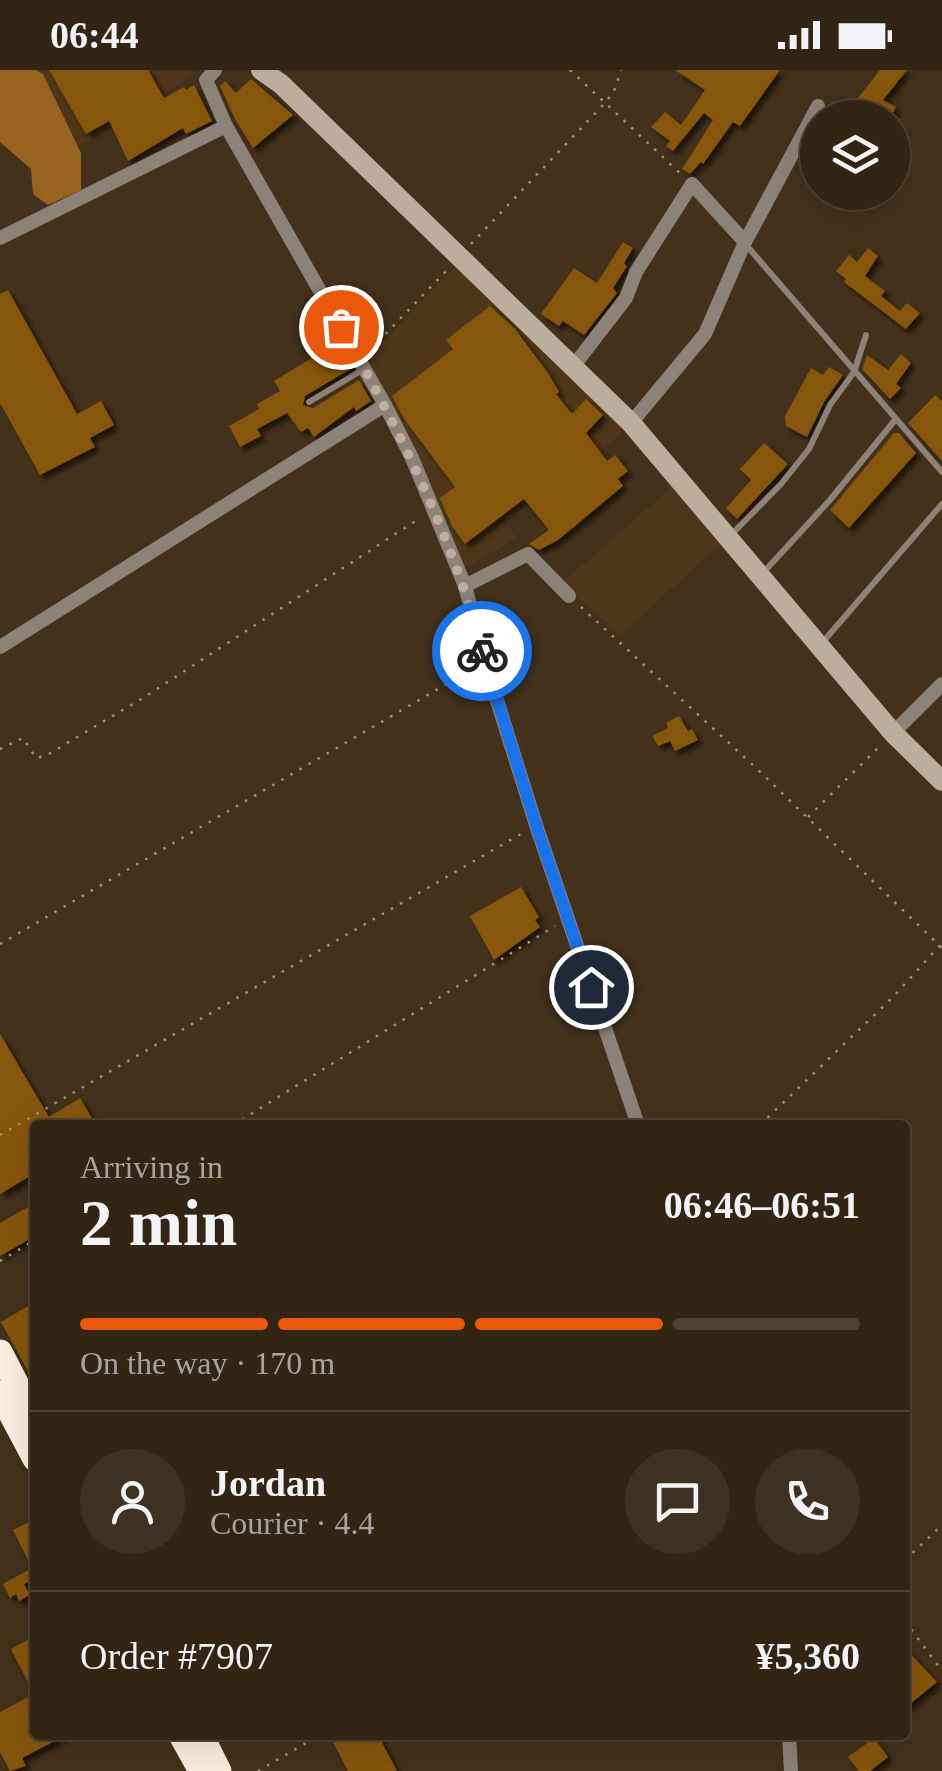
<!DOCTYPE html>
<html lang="en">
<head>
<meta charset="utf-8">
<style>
	:root { --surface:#322514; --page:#3d3122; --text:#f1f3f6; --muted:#a8a5a0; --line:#4d4234; --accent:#ea580c }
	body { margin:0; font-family:"Times New Roman",serif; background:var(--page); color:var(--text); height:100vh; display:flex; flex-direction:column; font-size:38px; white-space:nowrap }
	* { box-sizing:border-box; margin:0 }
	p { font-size:32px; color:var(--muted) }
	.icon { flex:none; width:55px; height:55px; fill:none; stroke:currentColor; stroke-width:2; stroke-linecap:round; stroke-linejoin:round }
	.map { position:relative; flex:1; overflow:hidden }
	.panel { position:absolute; left:30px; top:1050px; width:880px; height:620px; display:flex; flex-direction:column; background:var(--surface); border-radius:10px; box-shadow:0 10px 40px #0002,0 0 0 2px var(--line) }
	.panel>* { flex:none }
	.controls { position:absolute; left:800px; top:30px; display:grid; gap:20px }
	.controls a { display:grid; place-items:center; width:110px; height:110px; border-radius:50%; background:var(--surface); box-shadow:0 10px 40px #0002,0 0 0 2px var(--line); font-size:50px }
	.pin { position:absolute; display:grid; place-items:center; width:85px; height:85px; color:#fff; margin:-42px; border:5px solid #fff; border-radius:50%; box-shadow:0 2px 10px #0007 }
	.courier { position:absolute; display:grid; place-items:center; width:100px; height:100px; margin:-50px; border:8px solid #1a73e8; border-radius:50%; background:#fff; color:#222; box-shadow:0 2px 12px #0007 }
	.headline em { font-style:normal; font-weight:700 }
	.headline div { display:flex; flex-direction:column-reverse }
	.headline { display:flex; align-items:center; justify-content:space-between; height:170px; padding:0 50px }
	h1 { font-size:65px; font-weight:700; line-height:75px }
	.bar { display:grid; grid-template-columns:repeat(4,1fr); gap:15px 10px; align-content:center; height:120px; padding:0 50px }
	.bar i { height:12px; border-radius:8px; background:var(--line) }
	.bar .selected { background:var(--accent) }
	.bar p { grid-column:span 4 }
	.line { display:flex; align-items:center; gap:25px; padding:0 50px; border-top:2px solid var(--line) }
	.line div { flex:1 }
	.round { display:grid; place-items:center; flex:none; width:105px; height:105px; border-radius:52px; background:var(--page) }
	.status { display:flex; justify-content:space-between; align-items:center; height:70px; padding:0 50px; background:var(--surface); direction:ltr }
	.status svg { height:28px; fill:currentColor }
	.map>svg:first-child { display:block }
</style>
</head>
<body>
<div class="status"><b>06:44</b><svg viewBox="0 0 49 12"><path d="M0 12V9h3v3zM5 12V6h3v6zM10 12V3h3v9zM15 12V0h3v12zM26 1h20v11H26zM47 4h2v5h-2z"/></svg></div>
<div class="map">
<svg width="942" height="1701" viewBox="0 0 942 1701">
	<defs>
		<filter id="shadow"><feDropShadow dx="4.5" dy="4.5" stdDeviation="2.5" flood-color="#0009"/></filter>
	</defs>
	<rect width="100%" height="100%" fill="#43311b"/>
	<g fill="#4d3619">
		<path d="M36,0H189L193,6L78,76L43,4Z"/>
		<path d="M458,194L622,355L619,366L507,454L517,468L465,498L364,291Z"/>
		<path d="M674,415L721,473L621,565L561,514Z"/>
	</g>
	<path fill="#97641f" d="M0,0H36L43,4L81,83V120L48,135L33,124L31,99L0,72Z"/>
	<g fill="#875607" filter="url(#shadow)">
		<path d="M49,0H148L164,28L184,17L186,20L194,15L212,51L186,64L183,58L128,91L109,51L86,64Z"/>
		<path d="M675,0H780L740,56L733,52L703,94L701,92L690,104L682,99L713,50L704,43L673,81L666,76L670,71L651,57L665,42L681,55L705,20Z"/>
		<path d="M880,0H907L883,30L896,37L890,48H854L847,42Z"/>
		<path d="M251,9L293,45L253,78L236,51L220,16L225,11L236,23Z"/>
		<path d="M623,172L633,178L624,193L627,196L613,218L617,223L584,265L563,251L559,256L541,244L574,198L597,213Z"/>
		<path d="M868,178L878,186L865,206L885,221L881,226L900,241L907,233L920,243L906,259L844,212L846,209L836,201L849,185L857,192Z"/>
		<path d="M8,220L77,344L101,331L114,355L90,368L95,377L40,405L0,333V224Z"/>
		<path d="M490,236L515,259L548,303L559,322L556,324L572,344L586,329L603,345L586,363L607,391L615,385L628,401L618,409L623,416L558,470L539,480L529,474L549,460L524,429L465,474L452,456L440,428L455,417L405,350L392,326L453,279L446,270Z"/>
		<path d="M342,281L352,298L305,326L303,335L313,338L359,310L371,331L356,341L354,337L314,367L308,358L301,362L287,343L257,359L261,366L240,377L229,356L259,339L257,334L280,321L274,311L320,283L325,291Z"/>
		<path d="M901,284L911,293L896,314L901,318L890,329L862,299L867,285L888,300Z"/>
		<path d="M829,297L843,305L824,332L807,367L786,356L785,346L811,298L823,305Z"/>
		<path d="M935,325L942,331V391L908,353Z"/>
		<path d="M894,363H899L916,383L849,458L830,440Z"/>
		<path d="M764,373L788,394L737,449L726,438L751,410L740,399Z"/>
		<path d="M679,646L688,661L692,659L698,670L675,681L670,671L658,676L652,666L668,658L666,653Z"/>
		<path d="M521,817L539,847L535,850L540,857L494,890L470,846Z"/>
		<path d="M0,964L49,1047L80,1028L96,1055H35V1103L0,1124Z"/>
		<path d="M28,1137L35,1149V1166L0,1186V1153Z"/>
		<path d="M35,1232V1314L1,1252Z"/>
		<path d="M35,1449V1509L24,1514L30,1525L19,1531L16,1524L10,1528L3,1514L32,1498L13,1460Z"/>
		<path d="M35,1566V1665H66L22,1688L26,1696L10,1701L0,1682V1642L34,1624L11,1579Z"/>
		<path d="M905,1578L937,1612L905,1638Z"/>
		<path d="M345,1665H378L397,1701H348L333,1672Z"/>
		<path d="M874,1668L888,1687L870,1701H859L848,1687Z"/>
	</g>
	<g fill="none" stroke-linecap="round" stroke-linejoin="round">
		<g stroke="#a19281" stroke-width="2.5" stroke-dasharray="2.5 8" stroke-linecap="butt">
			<path d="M570,0L682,105"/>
			<path d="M471,174L605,33L614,21L621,0"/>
			<path d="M371,279L449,198"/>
			<path d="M581,537L754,696L942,878"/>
			<path d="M0,679L23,668L36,688L47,685L143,628L420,448"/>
			<path d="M808,747L881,675"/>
			<path d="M0,874L474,598"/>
			<path d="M233,1055L555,856"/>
			<path d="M760,1055L893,927L942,873"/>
			<path d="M0,1065L526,761"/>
			<path d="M0,1191L35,1170"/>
			<path d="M905,1490L942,1455"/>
			<path d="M905,1551L942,1601"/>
			<path d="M258,1701L320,1665"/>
		</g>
		<g stroke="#8c8277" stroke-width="6">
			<path d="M747,176L942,402"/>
			<path d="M309,332L364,299"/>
			<path d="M731,465L781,414L809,379L830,335L854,302L866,265"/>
			<path d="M762,504L830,430L895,350"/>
			<path d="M822,573L942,434"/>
		</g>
		<g stroke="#8c8277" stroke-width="14">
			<path d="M215,0L206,10L226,56L385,335L412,388L465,516L485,592L536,755L638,1055"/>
			<path d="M0,168L226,56"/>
			<path d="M572,298L626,228L636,202L692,114L745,172"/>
			<path d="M631,353L705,264L745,172L818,36"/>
			<path d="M465,516L528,484L569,526"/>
			<path d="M0,577L385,335"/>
			<path d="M893,663L942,614"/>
			<path d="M789,1665L791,1701"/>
		</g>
		<path stroke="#bdad9c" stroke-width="20" d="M261,0L281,14L631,353L893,663L942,711"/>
		<g stroke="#fdefdf" stroke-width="25">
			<path d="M0,1282L35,1350"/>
			<path d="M0,1323L35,1389"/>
			<path d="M181,1665L201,1701"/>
			<path d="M201,1665L219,1701"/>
		</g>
	</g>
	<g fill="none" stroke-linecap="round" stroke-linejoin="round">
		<path stroke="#bdae9e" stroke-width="10" stroke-dasharray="0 18" d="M341,257C400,361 452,465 482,581"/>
		<path stroke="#1a73e8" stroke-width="12" d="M482,581L536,755L591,917"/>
	</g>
</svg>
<div class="controls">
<a><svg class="icon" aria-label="layers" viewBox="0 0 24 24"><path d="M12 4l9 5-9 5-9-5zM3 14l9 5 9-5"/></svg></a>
</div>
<div class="pin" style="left:341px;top:257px;background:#ea580c"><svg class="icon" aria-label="bag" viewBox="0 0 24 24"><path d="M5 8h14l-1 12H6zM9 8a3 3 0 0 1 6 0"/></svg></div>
<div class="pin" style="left:591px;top:917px;background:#1f2937"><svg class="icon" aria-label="home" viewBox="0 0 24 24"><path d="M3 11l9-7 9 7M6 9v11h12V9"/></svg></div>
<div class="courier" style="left:482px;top:581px"><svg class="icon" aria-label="bike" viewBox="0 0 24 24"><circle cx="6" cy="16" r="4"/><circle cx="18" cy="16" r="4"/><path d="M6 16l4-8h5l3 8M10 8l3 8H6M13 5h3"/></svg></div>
<section class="panel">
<div class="headline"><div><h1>2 min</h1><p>Arriving in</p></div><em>06:46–06:51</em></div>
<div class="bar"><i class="selected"></i><i class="selected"></i><i class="selected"></i><i></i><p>On the way · 170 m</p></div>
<div class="line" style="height:180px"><a class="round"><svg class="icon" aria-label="person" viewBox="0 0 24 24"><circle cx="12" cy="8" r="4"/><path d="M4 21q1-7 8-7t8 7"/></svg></a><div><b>Jordan</b><p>Courier · 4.4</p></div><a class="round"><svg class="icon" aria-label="chat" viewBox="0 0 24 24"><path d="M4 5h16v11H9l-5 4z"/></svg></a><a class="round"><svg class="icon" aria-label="phone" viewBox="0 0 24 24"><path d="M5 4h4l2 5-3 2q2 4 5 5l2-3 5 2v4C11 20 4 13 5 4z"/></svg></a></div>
<div class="line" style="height:130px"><div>Order #7907</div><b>¥5,360</b></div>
</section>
</div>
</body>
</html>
